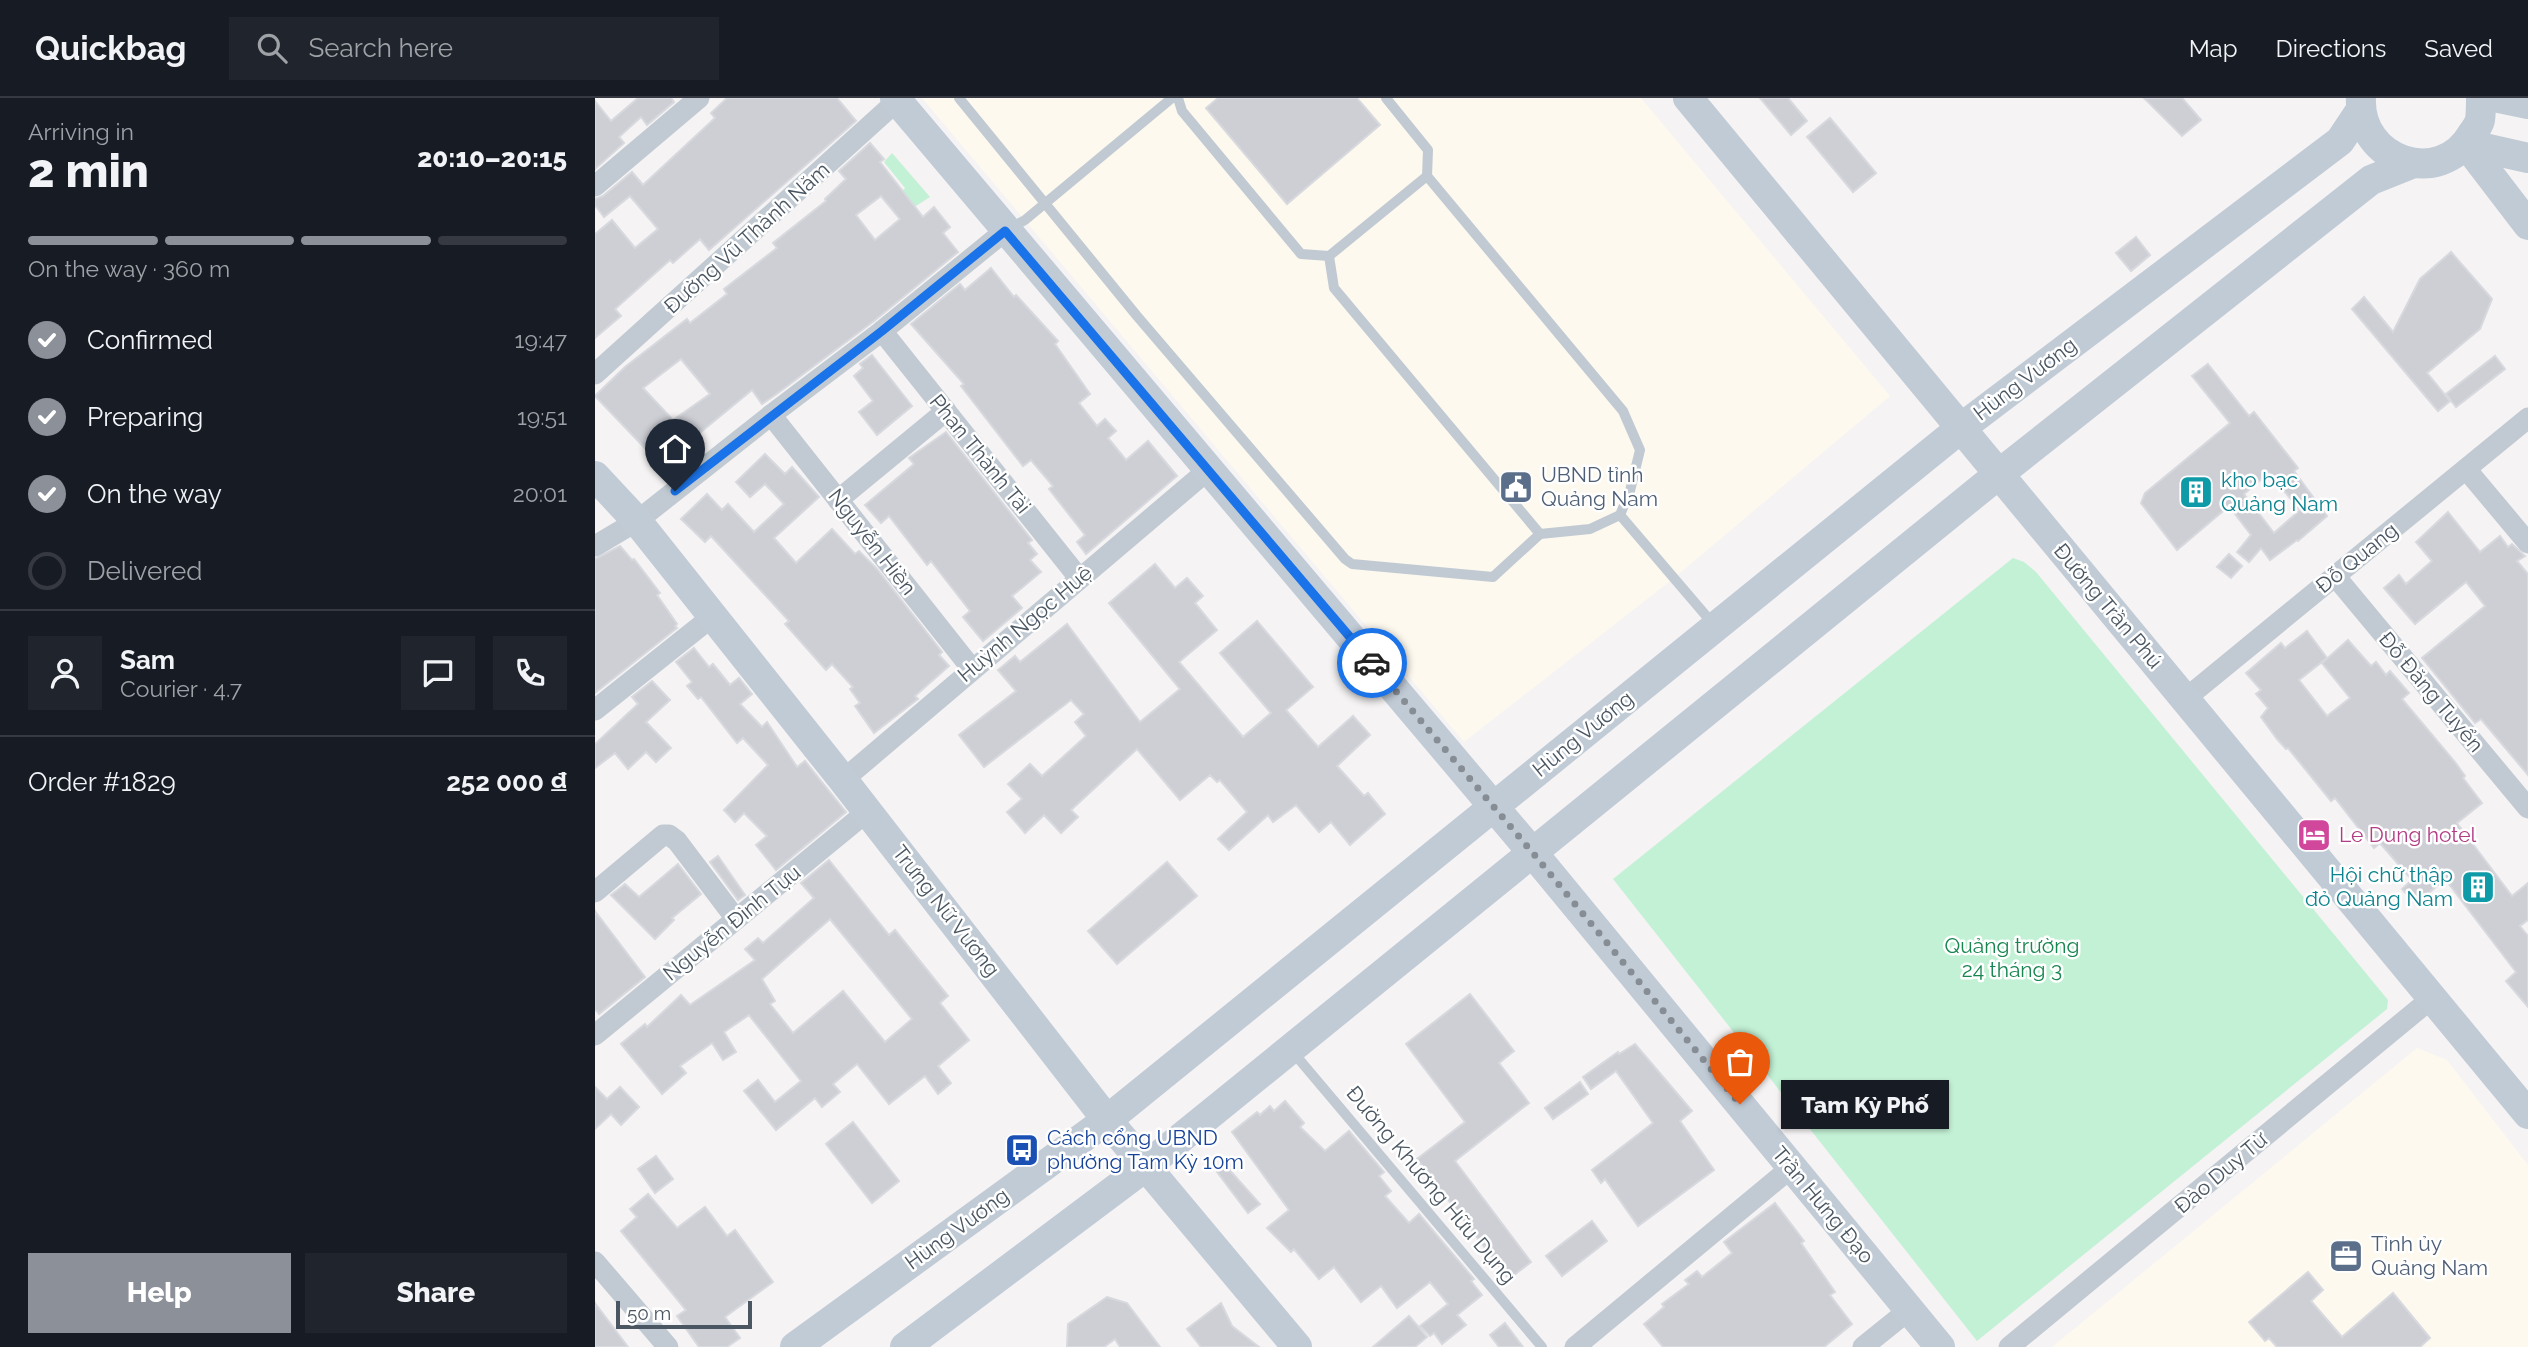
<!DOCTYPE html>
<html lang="en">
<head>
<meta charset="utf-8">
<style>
	:root { --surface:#171b24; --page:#20242c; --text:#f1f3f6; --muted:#9ea1a6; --line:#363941; --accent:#8c9099 }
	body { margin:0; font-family:Raleway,sans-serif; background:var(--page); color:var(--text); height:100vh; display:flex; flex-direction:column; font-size:26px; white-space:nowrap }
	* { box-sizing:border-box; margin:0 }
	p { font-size:23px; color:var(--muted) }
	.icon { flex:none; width:38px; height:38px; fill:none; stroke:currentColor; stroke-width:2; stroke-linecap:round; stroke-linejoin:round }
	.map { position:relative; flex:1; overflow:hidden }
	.panel { display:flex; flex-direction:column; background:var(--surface); width:595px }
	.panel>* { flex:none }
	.scale { position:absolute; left:21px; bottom:18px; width:136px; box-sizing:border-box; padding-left:7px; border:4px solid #4a5661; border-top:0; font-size:19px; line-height:24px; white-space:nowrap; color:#4a5661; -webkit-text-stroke:5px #fff; paint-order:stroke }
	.pin { position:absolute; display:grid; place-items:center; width:60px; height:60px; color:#fff; margin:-72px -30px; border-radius:50% 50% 50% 0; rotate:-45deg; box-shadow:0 0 7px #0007 }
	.pin .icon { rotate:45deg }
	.courier { position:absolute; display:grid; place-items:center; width:70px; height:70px; margin:-35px; border:5px solid #1a73e8; border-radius:50%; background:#fff; color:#222; box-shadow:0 2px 9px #0007 }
	.bubble { position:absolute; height:49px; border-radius:0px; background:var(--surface); box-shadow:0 2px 5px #0004; font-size:23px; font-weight:800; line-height:49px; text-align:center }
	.summary em { font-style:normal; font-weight:800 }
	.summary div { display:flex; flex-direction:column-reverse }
	.summary { display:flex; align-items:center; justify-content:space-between; height:119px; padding:0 28px }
	h1 { font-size:46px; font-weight:800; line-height:52px }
	.bar { display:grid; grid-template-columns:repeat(4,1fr); gap:10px 7px; align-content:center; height:84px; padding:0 28px }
	.bar i { height:9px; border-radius:5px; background:var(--line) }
	.bar .current { background:var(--accent) }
	.bar p { grid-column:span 4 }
	.line { display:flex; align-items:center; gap:18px; padding:0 28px; border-top:2px solid var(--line) }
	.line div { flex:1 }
	.round { display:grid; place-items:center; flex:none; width:74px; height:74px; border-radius:0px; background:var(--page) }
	ol { padding:0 28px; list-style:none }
	li { display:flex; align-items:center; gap:21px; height:77px }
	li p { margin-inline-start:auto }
	li .icon { padding:7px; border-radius:50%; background:var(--accent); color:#fff; stroke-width:4 }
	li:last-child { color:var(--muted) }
	li i { width:38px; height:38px; border:4px solid var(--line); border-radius:50% }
	.button { display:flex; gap:14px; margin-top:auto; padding:14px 28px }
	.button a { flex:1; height:80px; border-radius:0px; background:var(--accent); color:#fff; font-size:28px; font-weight:800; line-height:80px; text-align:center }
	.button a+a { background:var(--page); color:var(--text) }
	header { display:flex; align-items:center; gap:42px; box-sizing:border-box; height:98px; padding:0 35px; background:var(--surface); border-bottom:2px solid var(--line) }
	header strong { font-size:33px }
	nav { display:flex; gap:38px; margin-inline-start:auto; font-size:24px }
	.search { width:490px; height:63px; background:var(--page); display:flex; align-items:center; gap:18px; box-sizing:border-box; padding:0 24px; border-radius:0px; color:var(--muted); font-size:26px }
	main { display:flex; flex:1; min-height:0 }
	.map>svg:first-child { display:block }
</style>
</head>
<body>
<header>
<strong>Quickbag</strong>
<div class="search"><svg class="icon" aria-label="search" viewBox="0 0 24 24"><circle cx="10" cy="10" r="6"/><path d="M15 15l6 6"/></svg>Search here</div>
<nav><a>Map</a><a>Directions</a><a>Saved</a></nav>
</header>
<main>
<section class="panel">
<div class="summary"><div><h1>2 min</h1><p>Arriving in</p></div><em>20:10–20:15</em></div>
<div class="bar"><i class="current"></i><i class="current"></i><i class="current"></i><i></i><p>On the way · 360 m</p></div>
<ol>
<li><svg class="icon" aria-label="check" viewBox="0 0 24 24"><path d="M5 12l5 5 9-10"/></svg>Confirmed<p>19:47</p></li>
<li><svg class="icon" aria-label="check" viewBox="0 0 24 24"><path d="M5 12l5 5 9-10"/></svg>Preparing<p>19:51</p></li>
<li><svg class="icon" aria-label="check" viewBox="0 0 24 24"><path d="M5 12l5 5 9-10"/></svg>On the way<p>20:01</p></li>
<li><i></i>Delivered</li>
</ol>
<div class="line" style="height:126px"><a class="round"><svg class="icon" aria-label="person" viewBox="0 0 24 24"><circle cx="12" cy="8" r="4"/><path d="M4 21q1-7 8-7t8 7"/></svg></a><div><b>Sam</b><p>Courier · 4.7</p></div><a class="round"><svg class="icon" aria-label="chat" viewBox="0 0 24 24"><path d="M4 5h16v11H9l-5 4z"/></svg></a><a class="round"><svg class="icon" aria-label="phone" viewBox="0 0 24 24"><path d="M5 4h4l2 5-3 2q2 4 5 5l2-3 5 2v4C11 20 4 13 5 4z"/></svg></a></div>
<div class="line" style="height:91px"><div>Order #1829</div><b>252 000 ₫</b></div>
<div class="button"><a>Help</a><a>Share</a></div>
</section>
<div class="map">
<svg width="1933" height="1249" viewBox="0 0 1933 1249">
	<rect width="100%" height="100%" fill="#f5f3f3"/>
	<g fill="#fdf9ef">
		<path d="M327,0H1046L1295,298L1079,480L869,644Z"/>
		<path d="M1822,950L1852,962L1933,1067V1249H1457Z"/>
	</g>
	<g fill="#c3f1d5">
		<path d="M297,55L335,99L316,111L305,96L310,90L289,64Z"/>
		<path d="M1418,460L1429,464L1441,474L1793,902L1792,911L1382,1243L1018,781Z"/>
	</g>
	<g fill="#cdcfd5" stroke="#d7d9de" stroke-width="2" fill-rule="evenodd">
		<path d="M43,0H76L79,4L52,27L46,19L24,39L29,45L0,71V3L16,23Z"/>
		<path d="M132,0H242L261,23L114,152L105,141L78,165L75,162L20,211L26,218L0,240V136L17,122L40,150L63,131L35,98L9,119L0,107V101L8,98L37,74L48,87L120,20L116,15Z"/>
		<path d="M623,0H762L785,27L692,106L611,10Z"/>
		<path d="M1165,0H1193L1212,23L1196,37Z"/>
		<path d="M1549,0H1587L1606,22L1587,38Z"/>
		<path d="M1235,20L1281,75L1258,94L1212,39Z"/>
		<path d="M275,45L289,61L285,64L328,119L339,109L355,129L348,135L363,154L279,223L183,295L167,306L157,292L101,338L68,369L0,298L30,269L92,221L95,225L132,196L129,191L182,150L178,145L231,103L230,101L251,81L244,73ZM286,98L305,121L280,142L261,117ZM86,261L115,296L78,322L48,290Z"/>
		<path d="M1541,139L1555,157L1536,173L1521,155Z"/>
		<path d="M1856,154L1897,201L1885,231L1832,275L1855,303L1843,313L1757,211L1769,199L1798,234L1825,181Z"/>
		<path d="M396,170L419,199L421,197L463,243L460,246L495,296L484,305L502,328L510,321L521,333L513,340L531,362L553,343L582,378L491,456L482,444L490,437L454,391L458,388L436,362L428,368L366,288L369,286L316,226L365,186L370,192Z"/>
		<path d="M277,257L317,308L282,337L264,314L278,303L259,278L268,270L265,266Z"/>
		<path d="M1900,258L1910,271L1861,309L1851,296Z"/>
		<path d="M1613,266L1654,318L1659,314L1703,370L1699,373L1732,418L1703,443L1702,442L1675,462L1666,450L1654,464L1642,454L1656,437L1634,408L1582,452L1546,405L1550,395L1635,325L1597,278ZM1674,375L1705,412L1679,435L1649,396Z"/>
		<path d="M351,334L437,442L433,445L442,456L435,462L446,474L417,498L427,510L388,543L368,519L375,513L336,463L332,467L294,418L286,425L270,407L319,366L314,360Z"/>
		<path d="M170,356L190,376L197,369L224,399L179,440L201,465L237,431L260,456L264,453L282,471L347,554L344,557L354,568L320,598L323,601L279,635L260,608L265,605L255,591L258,589L237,566L231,572L190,526L194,523L116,438L110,444L86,421L112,396L127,412L133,406L159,434L189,406L170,386L155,399L141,384Z"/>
		<path d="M1853,414L1885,454L1905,438L1913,449L1917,446L1930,458L1922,463L1933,476V677L1886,621L1880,625L1827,560L1890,508L1871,484L1820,526L1789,490L1804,477L1811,486L1837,463L1821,444Z"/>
		<path d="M25,448L37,462L39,461L65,495L62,497L82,526L80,528L82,530L0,595V461Z"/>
		<path d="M1634,456L1647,468L1636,480L1622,469Z"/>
		<path d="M560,466L580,490L592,480L608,498L600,505L622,532L584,564L648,639L676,615L625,555L662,523L718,589L691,612L723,649L758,618L775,637L742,668L769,698L773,695L790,716L755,747L736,724L724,734L701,707L678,724L673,717L634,752L623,741L652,714L625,682L622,684L615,677L585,702L542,651L476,712L483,719L466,735L449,717L430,735L412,714L427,701L413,686L435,666L447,678L491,638L480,624L489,616L476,602L389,669L364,637L421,593L403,572L420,558L425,564L472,526L545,624L585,591L514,505Z"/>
		<path d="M1712,533L1732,560L1704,582L1732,618L1755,600L1727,565L1753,542L1776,568L1781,564L1791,577L1795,573L1814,595L1807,601L1860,664L1870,678L1868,680L1887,705L1862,725L1917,798L1933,785V822L1925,828L1933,838V909L1911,883L1921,874L1850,781L1821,806L1807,791L1817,782L1785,745L1779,750L1740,700L1736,703L1693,650L1691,651L1682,641L1666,619L1673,610L1661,596L1666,592L1651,575L1686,545L1690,550Z"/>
		<path d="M99,550L114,569L118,566L135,587L144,580L157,596L145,606L167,629L172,624L202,669L210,663L251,714L181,772L161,747L172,738L149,715L140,724L129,712L173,667L148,640L142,645L106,599L103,601L92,588L97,584L81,564Z"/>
		<path d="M57,583L75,602L51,624L76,650L61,664L51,654L33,671L20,655L0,670V646L43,606L37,599Z"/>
		<path d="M123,758L150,797L143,802L115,764Z"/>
		<path d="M234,762L294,837L300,832L353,898L345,905L374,942L343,968L356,985L343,996L330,978L294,1006L262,966L238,986L245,994L227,1009L220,1000L181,1032L149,993L163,982L180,1004L206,983L154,917L129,934L141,954L128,962L117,945L85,968L91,975L67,996L26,946L50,926L52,929L86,897L95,907L160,862L150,851L163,840L168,845L219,800L206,785ZM235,821L317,921L290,944L248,893L198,935L175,906L180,903L167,881Z"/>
		<path d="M572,764L602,798L522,866L493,833Z"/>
		<path d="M83,766L106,796L77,820L79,822L60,841L16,797L30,786L44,799Z"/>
		<path d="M0,813L50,879L4,916L0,911Z"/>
		<path d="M875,896L919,953L904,965L934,1005L860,1063L936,1164L914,1181L822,1061L870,1024L811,946Z"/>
		<path d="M1040,946L1097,1013L1085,1023L1119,1072L1043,1128L1010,1081L1006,1085L997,1072L1058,1025L1021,973L996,991L988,979L1023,954L1024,956Z"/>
		<path d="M985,984L993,996L958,1021L950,1010Z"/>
		<path d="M0,989L12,1001L25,989L44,1009L26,1027L16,1016L0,1031Z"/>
		<path d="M690,1003L709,1025L705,1029L730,1053L754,1033L789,1074L784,1078L796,1093L790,1098L814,1125L824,1116L879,1181L876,1183L887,1197L862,1217L871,1227L847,1246L839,1235L835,1238L825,1228L853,1206L835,1184L802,1210L786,1188L766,1204L739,1169L724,1181L699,1151L696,1154L672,1130L694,1112L637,1034L662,1014L665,1017L675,1008L679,1013Z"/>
		<path d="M258,1024L304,1083L277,1105L231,1046Z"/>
		<path d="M61,1058L78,1081L60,1095L43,1071Z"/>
		<path d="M630,1067L665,1106L653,1115L622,1074Z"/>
		<path d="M53,1096L82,1130L110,1109L132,1138L140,1132L178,1184L130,1219L145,1240L132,1249H104L82,1218L91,1212L26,1133L42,1119L35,1111Z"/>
		<path d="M1180,1105L1209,1143L1206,1145L1240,1194L1235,1197L1257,1226L1229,1249H1068L1049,1226L1069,1209L1067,1206L1094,1186L1090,1182L1102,1173L1107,1179L1137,1155L1129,1144Z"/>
		<path d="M997,1123L1012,1143L967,1178L951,1158Z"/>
		<path d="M1713,1174L1728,1192L1716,1203L1747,1239L1798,1195L1835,1240L1825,1249H1682L1674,1240L1670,1243L1654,1224Z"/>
		<path d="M512,1199L532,1205L565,1249H525L520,1241L509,1249H472L473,1226Z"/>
		<path d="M0,1205L33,1249H0Z"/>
		<path d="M626,1205L637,1228L664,1249H606L592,1231Z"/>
		<path d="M814,1218L832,1239L820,1249H778Z"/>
		<path d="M910,1225L928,1249H904L895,1237Z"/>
	</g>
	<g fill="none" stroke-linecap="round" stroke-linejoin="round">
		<g stroke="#c1cad2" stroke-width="10">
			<path d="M364,0L542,218L750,461L757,466L898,479L945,436"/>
			<path d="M583,0L587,13L706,156L734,158"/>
			<path d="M791,0L833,52L832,78L1028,313L1045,352L1035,393L1025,417L1119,527"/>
			<path d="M832,78L734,158L739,190L945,436L995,431L1025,417"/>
			<path d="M412,132L430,122L577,0"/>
			<path d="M697,953L947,1249"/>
		</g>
		<g stroke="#c1cad2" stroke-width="21">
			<path d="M0,88L104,0"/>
			<path d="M287,233L484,480"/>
			<path d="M0,276L302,3"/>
			<path d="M176,317L377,571"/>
			<path d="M1871,371L1933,445"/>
			<path d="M243,402L351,313"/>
			<path d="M0,448L42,423L176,317L287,233L410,133"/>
			<path d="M1740,478L1933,710"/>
			<path d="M1590,601L1933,320"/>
			<path d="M0,612L118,518"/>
			<path d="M248,682L613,372"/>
			<path d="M0,794L68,737H74L82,743L141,821"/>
			<path d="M0,937L273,713"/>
			<path d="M0,1164L73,1249"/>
			<path d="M980,1249L1197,1069"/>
			<path d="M1268,1249L1314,1212"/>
			<path d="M1414,1249L1837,900"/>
		</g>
		<g stroke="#c1cbd6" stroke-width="30">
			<path d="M300,0L937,754L1345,1249"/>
			<path d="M1093,0L1933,1016"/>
			<path d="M1766,0C1763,63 1845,91 1877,36C1880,32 1884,26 1885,22C1886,15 1886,7 1886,0"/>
			<path d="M1904,0L1933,6"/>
			<path d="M1871,46L1933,127"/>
			<path d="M1871,46L1933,60"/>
			<path d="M0,378L42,423L248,682L512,1022L702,1249"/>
			<path d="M200,1249L512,1022L1366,330L1745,43L1765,13"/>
			<path d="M310,1249L550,1069L1404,376L1776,82L1816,66"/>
		</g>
	</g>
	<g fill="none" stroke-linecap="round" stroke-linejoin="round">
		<path stroke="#868d94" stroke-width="7" stroke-dasharray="0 12.6" d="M777,565L937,754L1145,1006"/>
		<path stroke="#1a73e8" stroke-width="9" d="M80,393L287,233L410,133L777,565"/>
	</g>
	<defs>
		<g id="civic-square" transform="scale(1.75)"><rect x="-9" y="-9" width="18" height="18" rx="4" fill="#5c6f8a" stroke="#fff"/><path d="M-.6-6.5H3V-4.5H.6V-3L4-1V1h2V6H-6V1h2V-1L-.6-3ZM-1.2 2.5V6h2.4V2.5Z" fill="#fff"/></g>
		<g id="building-square" transform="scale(1.75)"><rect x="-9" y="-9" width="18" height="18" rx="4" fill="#0f9aa8" stroke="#fff"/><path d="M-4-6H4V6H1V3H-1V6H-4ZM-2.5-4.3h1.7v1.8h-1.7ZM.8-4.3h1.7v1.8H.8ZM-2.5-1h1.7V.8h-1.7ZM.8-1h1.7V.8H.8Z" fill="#fff"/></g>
		<g id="hotel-square" transform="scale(1.75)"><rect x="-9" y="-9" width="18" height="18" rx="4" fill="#d1479c" stroke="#fff"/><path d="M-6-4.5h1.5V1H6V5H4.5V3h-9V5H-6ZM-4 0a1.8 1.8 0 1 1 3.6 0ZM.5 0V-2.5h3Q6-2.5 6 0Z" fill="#fff"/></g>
		<g id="bus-square" transform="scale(1.75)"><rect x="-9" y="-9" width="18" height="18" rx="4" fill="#1a4fb4" stroke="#fff"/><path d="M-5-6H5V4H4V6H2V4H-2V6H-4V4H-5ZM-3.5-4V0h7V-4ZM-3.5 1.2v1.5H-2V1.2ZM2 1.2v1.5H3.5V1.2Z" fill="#fff"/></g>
		<g id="office-square" transform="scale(1.75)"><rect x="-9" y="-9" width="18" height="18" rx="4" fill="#5c6f8a" stroke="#fff"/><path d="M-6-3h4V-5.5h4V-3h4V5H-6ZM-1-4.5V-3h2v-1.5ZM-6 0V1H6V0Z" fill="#fff"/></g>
	</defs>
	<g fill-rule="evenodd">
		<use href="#civic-square" x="921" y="389"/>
		<use href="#building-square" x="1601" y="394"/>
		<use href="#hotel-square" x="1719" y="737"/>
		<use href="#building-square" x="1883" y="789"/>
		<use href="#bus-square" x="427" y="1052"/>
		<use href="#office-square" x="1751" y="1158"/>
	</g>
	<g text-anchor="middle" stroke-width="5" stroke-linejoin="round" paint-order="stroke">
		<g font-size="21" fill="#4a5661" stroke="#fff">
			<text transform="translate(152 140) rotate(-42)" y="7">Đường Vũ Thành Năm</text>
			<text transform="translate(1430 281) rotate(-37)" y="7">Hùng Vương</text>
			<text transform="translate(385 356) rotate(51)" y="7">Phan Thành Tài</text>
			<text transform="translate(277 444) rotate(52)" y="7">Nguyễn Hiền</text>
			<text transform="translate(1762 460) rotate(-39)" y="7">Đỗ Quang</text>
			<text transform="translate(1513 508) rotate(50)" y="7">Đường Trần Phú</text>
			<text transform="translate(430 526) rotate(-40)" y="7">Huỳnh Ngọc Huệ</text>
			<text transform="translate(1836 594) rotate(50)" y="7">Đỗ Đăng Tuyển</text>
			<text transform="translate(988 636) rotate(-39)" y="7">Hùng Vương</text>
			<text transform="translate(351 813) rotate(52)" y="7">Trưng Nữ Vương</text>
			<text transform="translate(137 825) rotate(-39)" y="7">Nguyễn Đình Tựu</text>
			<text transform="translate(1626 1075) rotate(-40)" y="7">Đào Duy Từ</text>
			<text transform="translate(836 1087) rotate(50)" y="7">Đường Khương Hữu Dụng</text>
			<text transform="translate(1228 1107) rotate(50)" y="7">Trần Hưng Đạo</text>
			<text transform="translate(362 1131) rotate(-36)" y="7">Hùng Vương</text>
		</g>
		<g font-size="21" fill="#4e5e75" stroke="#fff" text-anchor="start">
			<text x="946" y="384">UBND tỉnh<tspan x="946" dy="24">Quảng Nam</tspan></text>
			<text x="1776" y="1153">Tỉnh ủy<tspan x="1776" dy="24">Quảng Nam</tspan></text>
		</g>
		<g font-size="21" fill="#0d838f" stroke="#fff" text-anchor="start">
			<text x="1626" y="389">kho bạc<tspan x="1626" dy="24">Quảng Nam</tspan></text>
			<text x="1858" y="784" text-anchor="end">Hội chữ thập<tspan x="1858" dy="24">đỏ Quảng Nam</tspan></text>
		</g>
		<g font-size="21" fill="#b23c85" stroke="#fff" text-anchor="start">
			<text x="1744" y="744">Le Dung hotel</text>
		</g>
		<g font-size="21" fill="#17864f" stroke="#fff">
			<text x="1417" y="855">Quảng trường<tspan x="1417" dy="24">24 tháng 3</tspan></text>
		</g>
		<g font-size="21" fill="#164399" stroke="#fff" text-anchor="start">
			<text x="452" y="1047">Cách cổng UBND<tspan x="452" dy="24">phường Tam Kỳ 10m</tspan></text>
		</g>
	</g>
</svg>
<div class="scale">50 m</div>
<div class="pin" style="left:1145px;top:1006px;background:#ea580c"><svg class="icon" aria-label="bag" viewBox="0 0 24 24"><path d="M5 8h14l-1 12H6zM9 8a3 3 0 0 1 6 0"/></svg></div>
<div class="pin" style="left:80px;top:393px;background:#1f2937"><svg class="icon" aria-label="home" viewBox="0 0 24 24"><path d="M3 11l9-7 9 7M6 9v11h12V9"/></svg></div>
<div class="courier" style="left:777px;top:565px"><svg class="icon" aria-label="car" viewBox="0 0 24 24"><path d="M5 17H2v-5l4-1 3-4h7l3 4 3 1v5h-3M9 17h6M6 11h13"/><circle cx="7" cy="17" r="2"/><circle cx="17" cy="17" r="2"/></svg></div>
<div class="bubble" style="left:1186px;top:982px;width:168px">Tam Kỳ Phố</div>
</div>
</main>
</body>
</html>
